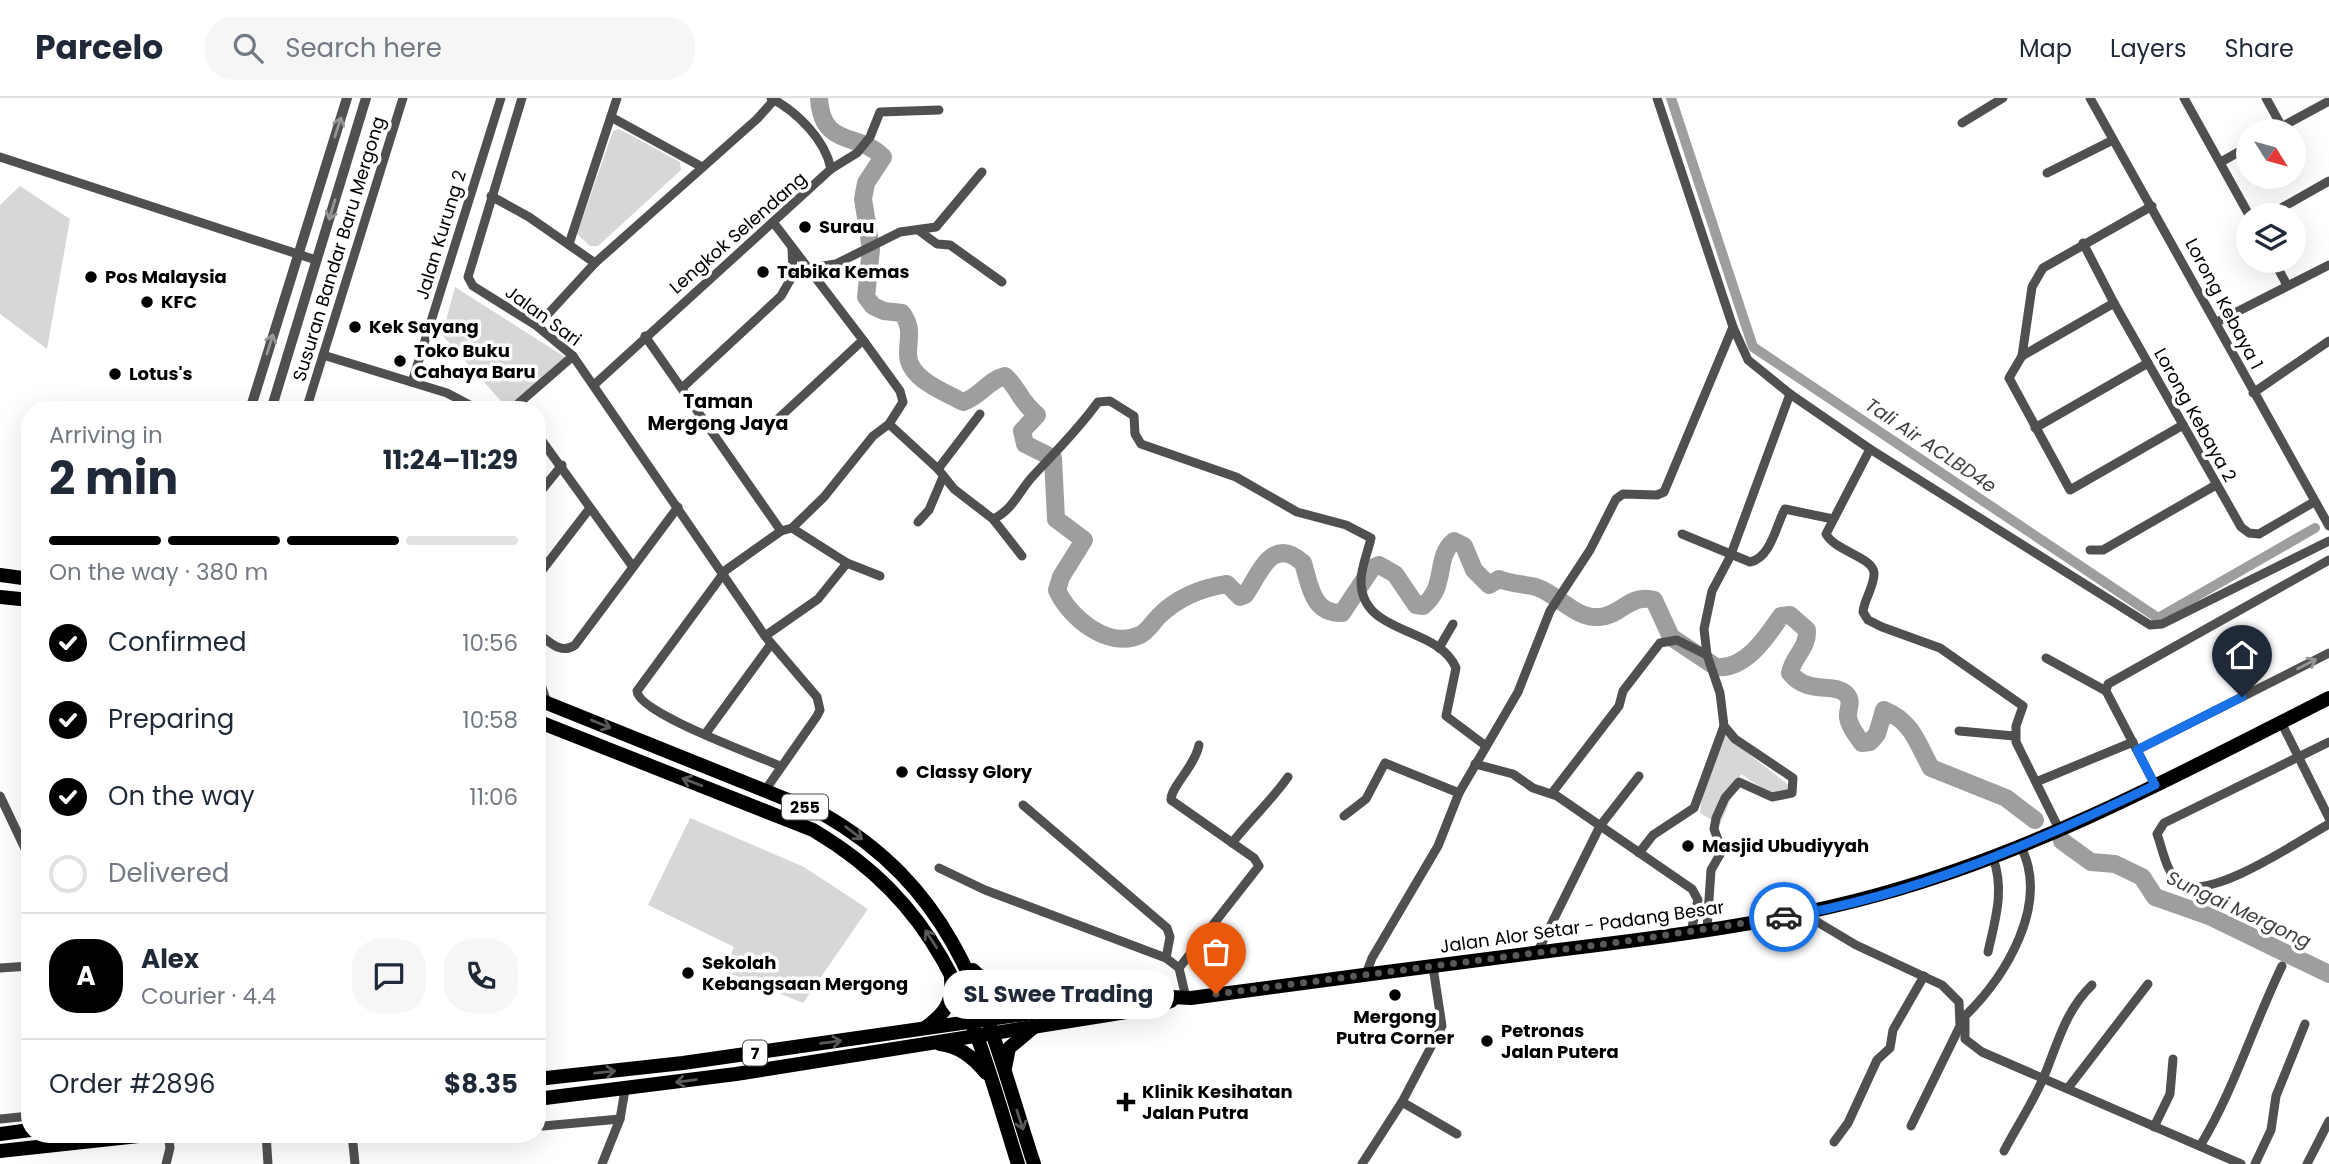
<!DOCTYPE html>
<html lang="en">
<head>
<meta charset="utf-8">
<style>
	:root { --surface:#fff; --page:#f6f6f7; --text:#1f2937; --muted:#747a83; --line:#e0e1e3; --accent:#000 }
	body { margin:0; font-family:Poppins,sans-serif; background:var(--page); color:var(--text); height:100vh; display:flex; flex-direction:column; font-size:26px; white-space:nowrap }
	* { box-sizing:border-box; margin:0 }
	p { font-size:23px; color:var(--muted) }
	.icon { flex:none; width:38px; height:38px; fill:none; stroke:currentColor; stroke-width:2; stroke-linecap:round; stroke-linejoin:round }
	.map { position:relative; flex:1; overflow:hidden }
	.details { position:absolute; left:21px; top:303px; width:525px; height:742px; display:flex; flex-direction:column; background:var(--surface); border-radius:28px; box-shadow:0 7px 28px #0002 }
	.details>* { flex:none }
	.needle { width:46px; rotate:127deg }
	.controls { position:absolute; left:2236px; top:21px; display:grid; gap:14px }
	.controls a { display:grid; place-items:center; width:70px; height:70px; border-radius:50%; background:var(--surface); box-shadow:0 7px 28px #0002; font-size:35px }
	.pin { position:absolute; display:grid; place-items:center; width:60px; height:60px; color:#fff; margin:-72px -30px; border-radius:50% 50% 50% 0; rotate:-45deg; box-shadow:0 0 7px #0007 }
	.pin .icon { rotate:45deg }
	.courier { position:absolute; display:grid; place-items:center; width:70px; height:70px; margin:-35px; border:5px solid #1a73e8; border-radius:50%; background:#fff; color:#222; box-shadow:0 2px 9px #0007 }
	.bubble { position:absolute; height:49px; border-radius:24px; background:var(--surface); box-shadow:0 7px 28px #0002; font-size:23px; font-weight:700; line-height:49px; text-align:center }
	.overview em { font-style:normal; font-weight:700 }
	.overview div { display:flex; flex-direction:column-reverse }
	.overview { display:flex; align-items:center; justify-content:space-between; height:119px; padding:0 28px }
	h1 { font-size:46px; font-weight:700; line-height:52px }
	.bar { display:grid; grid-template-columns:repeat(4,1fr); gap:10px 7px; align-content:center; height:84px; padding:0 28px }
	.bar i { height:9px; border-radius:5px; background:var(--line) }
	.bar .current { background:var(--accent) }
	.bar p { grid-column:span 4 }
	.line { display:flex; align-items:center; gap:18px; padding:0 28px; border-top:2px solid var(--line) }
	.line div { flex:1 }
	.round { display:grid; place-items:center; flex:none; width:74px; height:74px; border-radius:28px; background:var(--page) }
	ol { padding:0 28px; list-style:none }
	li { display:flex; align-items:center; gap:21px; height:77px }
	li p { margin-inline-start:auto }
	li .icon { padding:7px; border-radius:50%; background:var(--accent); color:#fff; stroke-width:4 }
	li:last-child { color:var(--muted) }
	li i { width:38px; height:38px; border:4px solid var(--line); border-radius:50% }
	header { display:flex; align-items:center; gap:42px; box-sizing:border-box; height:98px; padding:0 35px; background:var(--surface); border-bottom:2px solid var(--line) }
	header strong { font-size:33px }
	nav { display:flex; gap:38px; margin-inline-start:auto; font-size:24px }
	.search { width:490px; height:63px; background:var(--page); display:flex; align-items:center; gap:18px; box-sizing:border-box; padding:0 24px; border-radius:28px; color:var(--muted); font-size:26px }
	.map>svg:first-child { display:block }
</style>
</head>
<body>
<header>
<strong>Parcelo</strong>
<div class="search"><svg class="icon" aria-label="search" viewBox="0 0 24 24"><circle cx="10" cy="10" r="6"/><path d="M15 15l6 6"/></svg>Search here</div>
<nav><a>Map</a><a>Layers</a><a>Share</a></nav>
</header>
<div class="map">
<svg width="2329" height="1066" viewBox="0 0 2329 1066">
	<rect width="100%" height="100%" fill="#fff"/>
	<g fill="#d7d7d7">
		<path d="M619,31L680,64L681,72L598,148H590L577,136L613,33Z"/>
		<path d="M20,88L70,121L47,251L0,216V107Z"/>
		<path d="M455,189L565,259L508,311L442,237Z"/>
		<path d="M1723,636L1790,688L1787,695L1774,698L1741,676L1720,727L1700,715L1702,698Z"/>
		<path d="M690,720L804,769L868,811L803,905L724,873L734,849L648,807Z"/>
	</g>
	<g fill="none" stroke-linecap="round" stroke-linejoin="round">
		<path stroke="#9e9e9e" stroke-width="10" d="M1671,0L1753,249L2158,520L2315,430"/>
		<g stroke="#9e9e9e" stroke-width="18">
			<path d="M819,0C822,51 858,33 883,59L866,85L863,101L871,151L866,199L873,208L884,213L902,215C913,230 908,240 908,256C908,281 945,294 963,304C980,299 988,282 1005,278C1018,289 1020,304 1037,317L1022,333L1025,346L1053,360L1056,421L1084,442L1061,479L1057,492C1069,519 1108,552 1140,537C1148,533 1153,524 1159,518C1178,499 1201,490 1227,486L1240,499L1245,497C1259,478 1271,436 1303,465C1310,487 1312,516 1342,515L1372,470L1379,467L1395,476L1416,507L1423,508C1448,488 1434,459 1454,443L1464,448L1474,472L1489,487L1499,481C1511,486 1524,486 1536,489C1558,496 1575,521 1599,519C1621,518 1630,495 1654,502L1671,539L1716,569C1745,572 1766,540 1781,518L1790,517L1807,532C1808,551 1793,558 1790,575C1809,598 1834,583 1847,597C1853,604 1847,612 1848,619C1849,628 1857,638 1862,645L1870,644L1877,636L1884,612C1913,624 1917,645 1931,670L2006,700L2035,722"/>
			<path d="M2062,743L2091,764L2115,766L2142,779L2155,799L2209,818L2329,876"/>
		</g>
		<g stroke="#505050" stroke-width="9">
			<path d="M522,0L468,179L473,188L537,228L573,258L765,538L817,599L820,612L817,618L766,691"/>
			<path d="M1657,0L1733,229L1748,262L1790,296L1870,351L2150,527L2162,526L2329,443"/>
			<path d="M2090,0L2329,428"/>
			<path d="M2184,0L2249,117"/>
			<path d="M2266,0L2282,29"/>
			<path d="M611,19L702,69"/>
			<path d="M1962,25L2003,0"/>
			<path d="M2274,33L2329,3"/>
			<path d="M0,59L316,162"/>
			<path d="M2221,64L2249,48"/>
			<path d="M831,71L857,55L870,39L880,14L939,12"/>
			<path d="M2047,75L2113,42"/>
			<path d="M491,98L529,119L595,165"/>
			<path d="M2152,108L2043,170L2032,189L2022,258L2009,280L2070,392L2183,327"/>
			<path d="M2269,117L2329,83"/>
			<path d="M773,124L863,242L900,293L903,304L889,326L873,338L824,399L792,430L781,433L726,472L637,593C638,615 756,657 780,668"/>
			<path d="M918,132L937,146L950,147L1002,184"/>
			<path d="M2083,145L2114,205L2241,429L2249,435L2259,436L2314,404"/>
			<path d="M569,146L617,0"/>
			<path d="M2274,163L2287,187"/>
			<path d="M809,170L836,166L900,134L936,129L982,74"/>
			<path d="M2217,224L2329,167"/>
			<path d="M537,228L595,165L757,21L774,2"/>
			<path d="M645,238L781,433"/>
			<path d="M323,257L447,295L479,312"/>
			<path d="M2022,258L2114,205"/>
			<path d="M412,284L501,0"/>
			<path d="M595,286L831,71C825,41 797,14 771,0"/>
			<path d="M682,290L781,198L793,177L792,149"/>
			<path d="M2253,295L2329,243"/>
			<path d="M306,312L403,0"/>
			<path d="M517,312L519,305L573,258"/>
			<path d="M889,326L938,371L954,391L993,421L1022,458"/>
			<path d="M2035,330L2148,265"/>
			<path d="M767,331L863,242"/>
			<path d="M537,336L633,469"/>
			<path d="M1870,351L1826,436C1835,453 1873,459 1874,475C1875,487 1864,501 1863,514L1868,522L1882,529L1940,550L2023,608L2016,628V644L2060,733"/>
			<path d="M938,371L980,316"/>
			<path d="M537,398L562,367"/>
			<path d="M993,421C1013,412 1019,393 1033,378C1057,352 1077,333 1098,304L1110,303L1134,318L1135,336L1141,346L1236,379L1297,414L1346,427L1371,440C1368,454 1361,469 1361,483C1361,538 1438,527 1456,570L1446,618L1486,648"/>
			<path d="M918,424L929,412L943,379"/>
			<path d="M792,430L847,465L880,478"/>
			<path d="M1682,436L1750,464C1771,460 1776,427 1785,411L1833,421"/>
			<path d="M2090,452H2103L2216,387"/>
			<path d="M537,479L590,410"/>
			<path d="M537,535C550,544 561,557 575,547L678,409"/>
			<path d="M765,538L818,501L847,465"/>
			<path d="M1439,550L1453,526"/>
			<path d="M2046,560L2106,593"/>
			<path d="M537,573L547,605"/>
			<path d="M2281,624L2329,720"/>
			<path d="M1959,633L2014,638"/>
			<path d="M706,635L771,546"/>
			<path d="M2329,644L2164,725L2157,736C2163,752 2166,775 2180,785C2209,805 2300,742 2329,726"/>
			<path d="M2137,652L2329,555"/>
			<path d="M1475,666L1513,676L1533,690L1557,698L1692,791L1698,802L1691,834"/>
			<path d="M2036,684L2133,644"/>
			<path d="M2155,687L2106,593L2108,586L2329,462"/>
			<path d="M1552,695L1619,608L1623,593L1660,545L1677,542L1707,557"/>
			<path d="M0,698L30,761"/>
			<path d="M1023,707L1167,830L1170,839L1166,860"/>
			<path d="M1344,718L1366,701L1385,665L1459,695"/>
			<path d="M1232,745C1250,722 1271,703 1288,679"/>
			<path d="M2021,749C2050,806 2006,878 1965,918V941L1982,954L2241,1066"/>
			<path d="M1639,755L1653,737L1694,710L1724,628"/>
			<path d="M939,770L985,792L1166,860L1179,870L1186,900"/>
			<path d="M1804,816L1856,847L1942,887L1959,904L1960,928L1911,1028"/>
			<path d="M1707,831L1711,772L1722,753L1714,731L1716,720L1725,700L1739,684L1772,699L1792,695L1793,680L1735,641L1724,628L1720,595L1707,557L1704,531L1712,493L1730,459L1790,296"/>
			<path d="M1988,854C1995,822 2005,792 1993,760"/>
			<path d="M1537,855L1600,728L1639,678"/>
			<path d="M0,870L30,868"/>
			<path d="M1179,870L1259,768L1254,760L1171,702C1170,690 1195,668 1199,647"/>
			<path d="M1366,876L1372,860L1438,748L1459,695L1518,594L1550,513L1590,452L1616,401L1623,396L1657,397L1664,394L1733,229"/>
			<path d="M2068,990L2148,886"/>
			<path d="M1402,1004L1457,1036"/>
			<path d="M0,1021L30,1018"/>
			<path d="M543,1028L620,1021"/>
			<path d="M2154,1029L2170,996L2173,961"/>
			<path d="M266,1036L268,1066"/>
			<path d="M352,1036L355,1066"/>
			<path d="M1834,1044L1848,1025L1877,962L1890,950L1893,932L1924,878"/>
			<path d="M2200,1048C2234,992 2253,928 2282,868"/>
			<path d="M2004,1053C2017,1028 2034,1003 2045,976C2058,944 2066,912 2092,887"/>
			<path d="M166,1066L170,1050L168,1036"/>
			<path d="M602,1066L620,1021L625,992"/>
			<path d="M1362,1066L1402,1004L1442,928L1433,869"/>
			<path d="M2255,1066L2271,1032L2276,998L2305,926"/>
			<path d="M2307,1066L2329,1023"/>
		</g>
		<g stroke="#505050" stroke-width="10">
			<path d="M250,312L347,0"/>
			<path d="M271,312L366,0"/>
		</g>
		<g stroke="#000" stroke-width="14">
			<path d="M0,477L30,481"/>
			<path d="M0,499L30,502"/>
			<path d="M537,601L823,716C966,798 987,922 1034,1066"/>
			<path d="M537,623L813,732C951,814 973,923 1018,1066"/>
			<path d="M973,872L1003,901L1030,912"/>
			<path d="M925,930C944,916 953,906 951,881"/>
			<path d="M940,946C960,948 974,960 986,975"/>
			<path d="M1005,970L1009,950L1034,929"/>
			<path d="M537,981L683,965L1151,898L1191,900C1308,884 1424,869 1541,854C1655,840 1770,827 1881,796C2040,752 2183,674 2329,600"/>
			<path d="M537,1001L736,976L1152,910L1171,903"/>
			<path d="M0,1036L30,1032"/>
			<path d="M0,1053L157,1036"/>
		</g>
	</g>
	<defs><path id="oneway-shaft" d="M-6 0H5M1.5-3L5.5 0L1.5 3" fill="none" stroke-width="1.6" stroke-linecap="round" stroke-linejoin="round" transform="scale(1.75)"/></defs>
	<g stroke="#969696">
		<use href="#oneway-shaft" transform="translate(338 29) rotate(-72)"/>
		<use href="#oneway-shaft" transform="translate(332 112) rotate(107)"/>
		<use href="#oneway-shaft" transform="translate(270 246) rotate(-73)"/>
		<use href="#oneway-shaft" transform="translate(2307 566) rotate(-27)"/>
	</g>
	<g stroke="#595959">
		<use href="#oneway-shaft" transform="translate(601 626) rotate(22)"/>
		<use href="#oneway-shaft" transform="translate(692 684) rotate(-159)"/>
		<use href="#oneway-shaft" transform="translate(854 735) rotate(37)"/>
		<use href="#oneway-shaft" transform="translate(931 841) rotate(-123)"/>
		<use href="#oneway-shaft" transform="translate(831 944) rotate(-8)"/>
		<use href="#oneway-shaft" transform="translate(605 974) rotate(-6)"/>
		<use href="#oneway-shaft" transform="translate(686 983) rotate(172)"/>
		<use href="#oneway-shaft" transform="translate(1020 1022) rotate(72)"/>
	</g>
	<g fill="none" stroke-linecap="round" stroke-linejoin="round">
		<path stroke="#595959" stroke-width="7" stroke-dasharray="0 12.6" d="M1216,896L1613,845L1784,819"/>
		<path stroke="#1a73e8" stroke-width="9" d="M1784,819C1914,798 2037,744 2155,687L2137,652L2242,599"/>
	</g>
	<g fill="#000" stroke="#fff" stroke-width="2.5">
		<circle cx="805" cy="129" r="7"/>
		<circle cx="763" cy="174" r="7"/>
		<circle cx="91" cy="179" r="7"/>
		<circle cx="147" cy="204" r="7"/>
		<circle cx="355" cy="229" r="7"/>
		<circle cx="400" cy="263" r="7"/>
		<circle cx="115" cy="276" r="7"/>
		<circle cx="902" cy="674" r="7"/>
		<circle cx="1688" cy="748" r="7"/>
		<circle cx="688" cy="875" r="7"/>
		<circle cx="1395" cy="897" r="7"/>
		<circle cx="1487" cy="943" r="7"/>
		<path d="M1122.5 993.5h7v7h7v7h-7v7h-7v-7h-7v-7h7z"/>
	</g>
	<g text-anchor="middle" stroke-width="7" stroke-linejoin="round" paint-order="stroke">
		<g fill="#fff" stroke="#4c4c4c" stroke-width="2">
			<rect x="782" y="696.5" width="46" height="25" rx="5"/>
			<rect x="743" y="942.5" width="24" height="25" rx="5"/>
		</g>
		<g font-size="16" font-weight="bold" fill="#000">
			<text x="805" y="715">255</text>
			<text x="755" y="961">7</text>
		</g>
		<g font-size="18" font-weight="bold" fill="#000" stroke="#fff" text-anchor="start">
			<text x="819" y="135">Surau</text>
			<text x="777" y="180">Tabika Kemas</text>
			<text x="105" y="185">Pos Malaysia</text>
			<text x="161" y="210">KFC</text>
			<text x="369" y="235">Kek Sayang</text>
			<text x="414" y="259">Toko Buku<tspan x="414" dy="21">Cahaya Baru</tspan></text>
			<text x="129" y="282">Lotus's</text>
			<text x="916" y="680">Classy Glory</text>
			<text x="1702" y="754">Masjid Ubudiyyah</text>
			<text x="702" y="871">Sekolah<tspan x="702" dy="21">Kebangsaan Mergong</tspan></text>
			<text x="1395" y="925" text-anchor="middle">Mergong<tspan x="1395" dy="21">Putra Corner</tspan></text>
			<text x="1501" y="939">Petronas<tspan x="1501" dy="21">Jalan Putera</tspan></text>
			<text x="1142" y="1000">Klinik Kesihatan<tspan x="1142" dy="21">Jalan Putra</tspan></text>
		</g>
		<g font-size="18" fill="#000" stroke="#fff">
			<text transform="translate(738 135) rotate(-41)" y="6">Lengkok Selendang</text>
			<text transform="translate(441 137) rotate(-73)" y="6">Jalan Kurung 2</text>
			<text transform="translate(339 151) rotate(-73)" y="6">Susuran Bandar Baru Mergong</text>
			<text transform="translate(2224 206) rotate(62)" y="6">Lorong Kebaya 1</text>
			<text transform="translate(543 218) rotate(36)" y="6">Jalan Sari</text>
			<text transform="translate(2195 317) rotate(61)" y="6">Lorong Kebaya 2</text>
			<text transform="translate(1582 829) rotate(-8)" y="6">Jalan Alor Setar - Padang Besar</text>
		</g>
		<g font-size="19" font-weight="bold" fill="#000" stroke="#fff">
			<text x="718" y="310">Taman<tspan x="718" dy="22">Mergong Jaya</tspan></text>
		</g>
		<g font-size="19" font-style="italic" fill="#3f3f3f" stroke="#fff">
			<text transform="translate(1931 347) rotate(34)" y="7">Tali Air ACLBD4e</text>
			<text transform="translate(2239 811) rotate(25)" y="7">Sungai Mergong</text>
		</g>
	</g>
</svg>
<div class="controls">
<a><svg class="needle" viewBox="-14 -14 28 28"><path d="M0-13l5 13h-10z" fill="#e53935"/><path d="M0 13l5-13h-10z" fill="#747a83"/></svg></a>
<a><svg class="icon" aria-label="layers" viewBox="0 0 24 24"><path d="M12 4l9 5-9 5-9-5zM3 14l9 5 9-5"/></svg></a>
</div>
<div class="pin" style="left:1216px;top:896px;background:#ea580c"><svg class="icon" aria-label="bag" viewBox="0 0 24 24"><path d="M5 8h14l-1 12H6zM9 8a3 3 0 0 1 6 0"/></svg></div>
<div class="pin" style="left:2242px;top:599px;background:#1f2937"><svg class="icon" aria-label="home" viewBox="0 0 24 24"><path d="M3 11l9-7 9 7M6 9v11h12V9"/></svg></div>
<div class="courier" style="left:1784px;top:819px"><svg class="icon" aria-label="car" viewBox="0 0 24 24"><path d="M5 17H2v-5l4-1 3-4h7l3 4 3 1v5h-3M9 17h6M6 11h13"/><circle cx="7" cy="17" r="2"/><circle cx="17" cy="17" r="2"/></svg></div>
<div class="bubble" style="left:943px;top:872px;width:231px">SL Swee Trading</div>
<section class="details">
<div class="overview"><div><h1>2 min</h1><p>Arriving in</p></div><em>11:24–11:29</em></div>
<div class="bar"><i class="current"></i><i class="current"></i><i class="current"></i><i></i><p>On the way · 380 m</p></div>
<ol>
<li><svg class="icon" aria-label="check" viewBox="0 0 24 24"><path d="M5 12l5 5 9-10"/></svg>Confirmed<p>10:56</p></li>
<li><svg class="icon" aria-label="check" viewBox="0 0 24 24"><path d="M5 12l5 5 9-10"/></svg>Preparing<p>10:58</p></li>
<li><svg class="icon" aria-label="check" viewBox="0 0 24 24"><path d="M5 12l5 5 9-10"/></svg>On the way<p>11:06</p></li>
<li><i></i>Delivered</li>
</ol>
<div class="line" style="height:126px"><b class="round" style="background:var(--accent);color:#fff">A</b><div><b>Alex</b><p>Courier · 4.4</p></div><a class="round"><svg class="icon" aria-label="chat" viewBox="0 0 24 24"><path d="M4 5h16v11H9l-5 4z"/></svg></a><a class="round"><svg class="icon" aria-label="phone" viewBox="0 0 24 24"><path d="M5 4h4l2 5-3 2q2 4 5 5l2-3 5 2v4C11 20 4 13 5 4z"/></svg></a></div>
<div class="line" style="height:91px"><div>Order #2896</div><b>$8.35</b></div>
</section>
</div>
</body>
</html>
